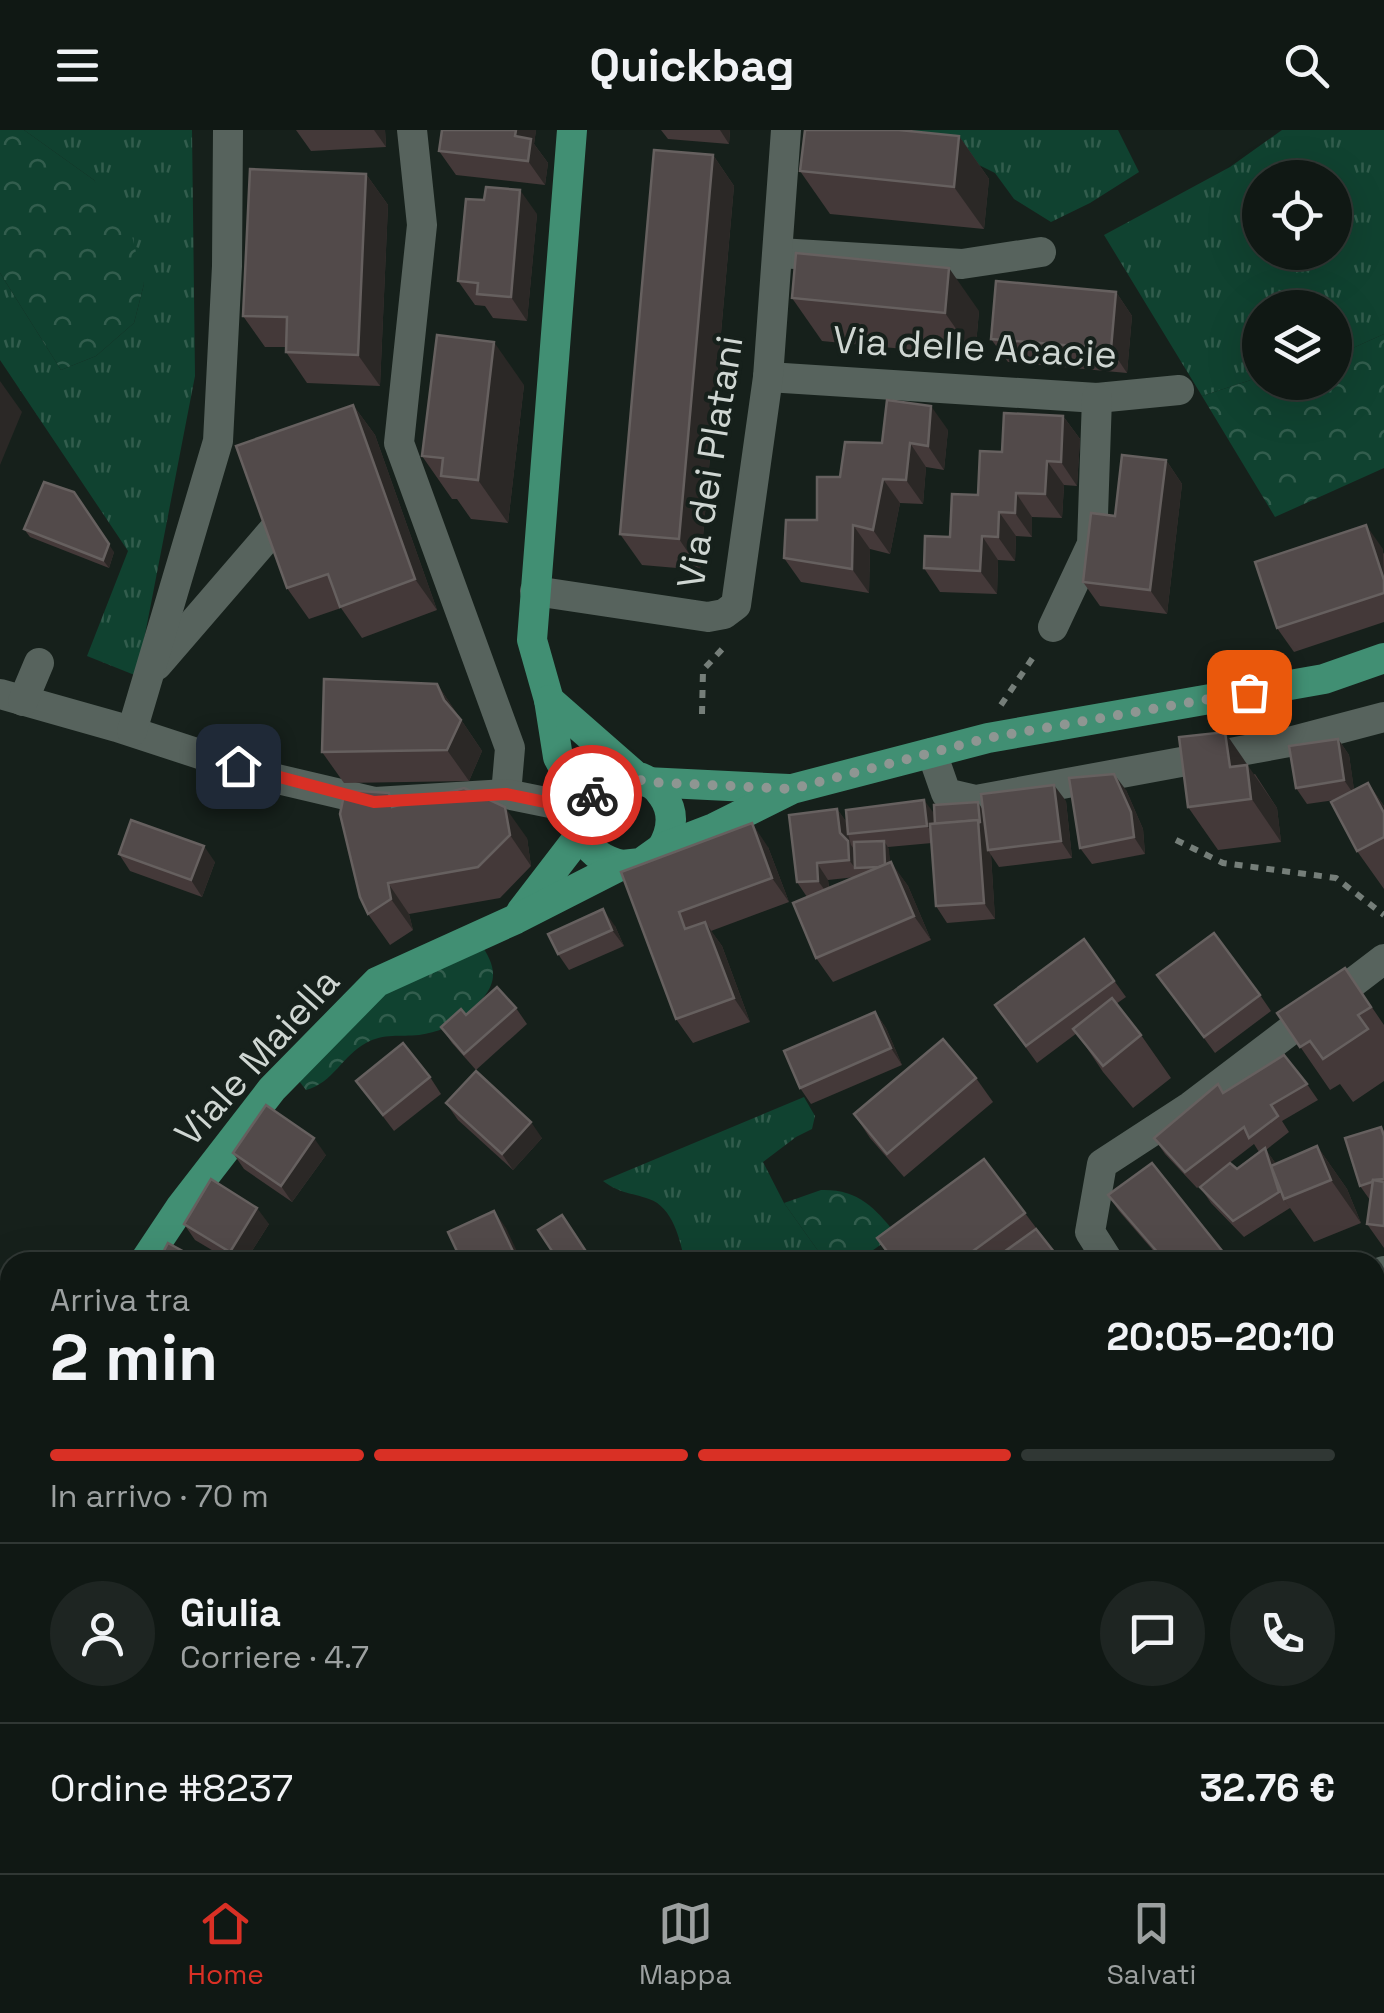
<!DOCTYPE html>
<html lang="it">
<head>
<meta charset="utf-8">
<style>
	:root { --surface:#101814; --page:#1e2522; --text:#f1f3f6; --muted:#9ca0a0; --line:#303734; --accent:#d93025 }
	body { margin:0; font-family:"Space Grotesk",sans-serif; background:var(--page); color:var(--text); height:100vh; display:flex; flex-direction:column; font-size:38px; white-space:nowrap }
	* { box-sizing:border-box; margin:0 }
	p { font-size:32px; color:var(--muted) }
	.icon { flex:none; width:55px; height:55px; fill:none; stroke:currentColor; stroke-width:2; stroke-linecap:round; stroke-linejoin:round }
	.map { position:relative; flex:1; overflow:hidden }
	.panel { position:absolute; left:0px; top:1122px; width:1385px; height:622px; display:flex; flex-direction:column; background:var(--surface); border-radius:30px 30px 0 0; box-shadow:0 10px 40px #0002,0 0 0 2px var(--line) }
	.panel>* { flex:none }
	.buttons { position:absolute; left:1242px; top:30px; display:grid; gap:20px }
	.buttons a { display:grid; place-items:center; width:110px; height:110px; border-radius:50%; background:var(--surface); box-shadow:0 10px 40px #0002,0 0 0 2px var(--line); font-size:50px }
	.pin { position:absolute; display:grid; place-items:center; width:85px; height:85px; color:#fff; margin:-42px; border-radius:20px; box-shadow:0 5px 15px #0006 }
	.courier { position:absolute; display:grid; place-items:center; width:100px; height:100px; margin:-50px; border:8px solid #d93025; border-radius:50%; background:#fff; color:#222; box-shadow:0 2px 12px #0007 }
	.head em { font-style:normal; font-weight:700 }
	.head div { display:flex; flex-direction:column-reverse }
	.head { display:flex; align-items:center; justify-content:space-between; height:170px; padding:0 50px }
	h1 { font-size:65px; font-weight:700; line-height:75px }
	.bar { display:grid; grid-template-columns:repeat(4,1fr); gap:15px 10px; align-content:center; height:120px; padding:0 50px }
	.bar i { height:12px; border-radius:8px; background:var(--line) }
	.bar .on { background:var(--accent) }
	.bar p { grid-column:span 4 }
	.line { display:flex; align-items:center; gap:25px; padding:0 50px; border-top:2px solid var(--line) }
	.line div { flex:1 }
	.round { display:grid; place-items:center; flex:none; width:105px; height:105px; border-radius:52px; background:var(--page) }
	header { display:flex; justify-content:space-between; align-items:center; height:130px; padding:0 50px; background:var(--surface); font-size:45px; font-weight:700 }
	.tab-bar { display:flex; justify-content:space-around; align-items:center; height:140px; border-top:2px solid var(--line); background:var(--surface); font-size:28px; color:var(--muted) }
	.tab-bar a { display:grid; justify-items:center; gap:5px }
	.tab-bar .on { color:var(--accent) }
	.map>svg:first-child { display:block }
</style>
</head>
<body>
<header><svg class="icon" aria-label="menu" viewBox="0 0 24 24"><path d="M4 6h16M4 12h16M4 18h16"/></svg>Quickbag<svg class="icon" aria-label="search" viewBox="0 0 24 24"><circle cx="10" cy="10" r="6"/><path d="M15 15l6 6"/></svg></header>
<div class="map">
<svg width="1384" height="1743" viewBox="0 0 1384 1743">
	<defs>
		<pattern id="grass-tufts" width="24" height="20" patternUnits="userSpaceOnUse" patternTransform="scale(2.5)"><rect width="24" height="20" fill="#104230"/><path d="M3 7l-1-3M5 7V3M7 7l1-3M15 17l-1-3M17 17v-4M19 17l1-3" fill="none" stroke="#325d4d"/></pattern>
		<pattern id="forest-crowns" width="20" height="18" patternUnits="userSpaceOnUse" patternTransform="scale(2.5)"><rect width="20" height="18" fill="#104230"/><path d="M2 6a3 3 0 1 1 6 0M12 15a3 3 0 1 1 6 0" fill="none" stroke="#325d4d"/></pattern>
	</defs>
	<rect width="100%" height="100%" fill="#16201b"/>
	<g fill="url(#grass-tufts)" fill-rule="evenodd">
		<path d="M24,0H192L195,246L137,546L87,526L128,421L0,230V143L61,240L96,226L134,193L144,154L94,50Z"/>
		<path d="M910,0H1118L1139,42L1090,73L1051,92L1014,69L995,43L955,23L909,19Z"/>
		<path d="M1282,0H1384V204L1335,226V178H1260V247L1202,266L1104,105L1230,37ZM1260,48H1335V122H1260Z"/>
		<path d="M804,967L815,986L812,999L796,1007L763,1032L784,1073L826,1132H685C680,1110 673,1077 649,1069C629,1062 621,1064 603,1051Z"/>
	</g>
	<g fill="url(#forest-crowns)">
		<path d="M0,0H24L94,50L130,98L144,154L134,193L96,226L61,240L0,143Z"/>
		<path d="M1384,204V338L1275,387L1202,266L1260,247V252H1335V226Z"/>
		<path d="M480,813C493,832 500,848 483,868C465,889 447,901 419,905C400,907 384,903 366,913C343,925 333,953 306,960L299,951L375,866Z"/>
		<path d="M821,1060C858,1059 874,1077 896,1104L856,1132H826L784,1073Z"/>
	</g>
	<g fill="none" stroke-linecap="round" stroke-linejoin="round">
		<g stroke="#757e79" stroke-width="6" stroke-dasharray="8 8" stroke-linecap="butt">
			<path d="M1001,575L1036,523"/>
			<path d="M702,584L703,540L726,515"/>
			<path d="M1176,710L1223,733L1336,748L1384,785"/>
		</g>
		<g stroke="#57635d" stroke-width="30">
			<path d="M412,0L422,95L399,313L510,618L506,664"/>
			<path d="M779,123L962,134L1041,122"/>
			<path d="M768,247L1097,268L1179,260"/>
			<path d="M535,461L708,487L724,484L736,475L768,247L786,0"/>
			<path d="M1053,497L1092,414L1097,268"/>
			<path d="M157,535L276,397"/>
			<path d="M0,564L117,597L273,648L375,672L506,664L585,680"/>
			<path d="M23,571L39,533"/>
			<path d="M132,601L218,311L227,136L228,0"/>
			<path d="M932,623L946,663L976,670L1289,612L1384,587"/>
			<path d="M1109,1132L1090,1102L1102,1034L1191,976L1384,829"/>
			<path d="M1375,1144L1384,1141"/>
			<path d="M1375,1425L1384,1422"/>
			<path d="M1009,1735L1010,1743"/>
			<path d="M115,1743L161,1736L246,1743"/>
			<path d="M594,1743L595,1735"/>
		</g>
		<g stroke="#418f73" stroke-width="30">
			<path d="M572,0L532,510L549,570L558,627L585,677"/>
			<path d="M549,570L638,648"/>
			<path d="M646,652L789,659"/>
			<path d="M622,735C532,713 619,601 663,666C675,683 672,701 662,718"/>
			<path d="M521,782L584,700"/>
			<path d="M144,1132L180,1078L272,959L377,852L516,789L622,735L641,733L662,718L714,698L792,659L988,608L1324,549L1384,528"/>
			<path d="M0,1364L10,1347"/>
		</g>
	</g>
	<g fill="#443939" fill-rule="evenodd">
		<path d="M296,0H385L386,17L311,21Z"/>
		<path d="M442,0H536L534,14L548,33L545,55L456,45L439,21Z"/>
		<path d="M661,0H730L729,14L668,9Z"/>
		<path d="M959,6L989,49L984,99L830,84L800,41Z"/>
		<path d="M713,25L734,56L700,440L642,435L620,404Z"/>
		<path d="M366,44L388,75L380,256L307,253L286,222V217H265L243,186Z"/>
		<path d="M537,84L527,191L493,188L485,176L475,175L458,151Z"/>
		<path d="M1116,162L1132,186L1127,243L1008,232L991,209Z"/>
		<path d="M792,168L979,181L975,226L822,211Z"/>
		<path d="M524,255L508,393L471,389L457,369H452L422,326Z"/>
		<path d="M353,275L375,305L437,480L362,508L341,478L309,489L287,458Z"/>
		<path d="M1063,286L1080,309L1077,356L1064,355L1062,388L1032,387V407L1016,406L1015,431L998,430L997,464L940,462L924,438L950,407L978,365L1002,322Z"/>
		<path d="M948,300L944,340L926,337L923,374L900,373L890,424L870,419L869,463L801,452L784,428L817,390L840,347L882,313Z"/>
		<path d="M1166,330L1182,354L1167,484L1100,476L1083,452L1115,386Z"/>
		<path d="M1366,395L1384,424V492L1294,522L1277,498Z"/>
		<path d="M24,399L114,422L109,438L30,407Z"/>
		<path d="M437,554L482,621L469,651L344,653L322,622Z"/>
		<path d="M1338,609L1349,625L1354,660L1368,653L1384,676V759L1357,721L1335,670L1307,674L1296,658Z"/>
		<path d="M1255,644L1277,678L1281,712L1218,720L1188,677Z"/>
		<path d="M1126,660L1143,699L1145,724L1092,734L1080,718Z"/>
		<path d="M1066,671L1072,728L999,737L991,725L995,789L947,793L936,776L932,713L888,717L890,732L908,756L931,810L833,852L816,828L807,767L797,752L837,679L847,693ZM856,747L829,758L828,750Z"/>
		<path d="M398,675L527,708L531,736L500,768L409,784L413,800L390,815L368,784Z"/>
		<path d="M768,717L789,772L711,801L722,816L750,892L693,913L676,889L621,742Z"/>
		<path d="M119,724L215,732L202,767L130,741Z"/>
		<path d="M615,796L624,816L569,840L558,824Z"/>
		<path d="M1084,809L1126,867L1116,874L1141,905L1171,948L1133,978L1103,942L1077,903L1037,933L995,875Z"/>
		<path d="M1345,838L1384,895V951L1353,972L1340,954L1330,960L1277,883Z"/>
		<path d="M1169,861L1260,865L1271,881L1215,923Z"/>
		<path d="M516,878L527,894L476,940L452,913L441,897L466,885Z"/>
		<path d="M875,882L886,898L902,935L811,974L800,958Z"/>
		<path d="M430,947L441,964L394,1001L356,951Z"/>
		<path d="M976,948L993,972L904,1047L870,1008L854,984Z"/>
		<path d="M1307,954L1318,970L1282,991L1289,1002L1266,1020L1276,1034L1317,1016L1347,1059L1361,1093L1314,1112L1290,1078L1244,1107L1211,1073L1200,1057L1237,1039L1259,1022L1254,1014L1197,1058L1165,1024L1154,1008Z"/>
		<path d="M446,973L542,1008L513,1040L458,990Z"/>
		<path d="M1381,997L1384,1001V1118L1367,1094L1370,1070L1360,1056Z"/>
		<path d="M233,1023L326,1025L292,1072L244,1039Z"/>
		<path d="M984,1029L1062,1132H894L877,1108Z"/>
		<path d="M1108,1065L1231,1132H1163L1119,1081Z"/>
		<path d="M184,1094H269L245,1132H232L195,1110Z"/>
		<path d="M1384,1246V1280L1375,1269V1256Z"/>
		<path d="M1375,1294L1384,1305V1374L1375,1379Z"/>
		<path d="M10,1363V1462L0,1456V1364Z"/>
		<path d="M1375,1609L1379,1618L1376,1620L1384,1631V1743H1367L1361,1735H1375Z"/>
		<path d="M462,1735H585V1743H467Z"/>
		<path d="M596,1735H680L679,1743H601Z"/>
	</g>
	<g fill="#2b2826">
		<path d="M374,0H385L386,17Z"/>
		<path d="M516,0H536L534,14L548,33L545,55L528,31L515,6Z"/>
		<path d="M720,0H730L729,14Z"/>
		<path d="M959,6L989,49L984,99L954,57Z"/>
		<path d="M713,25L734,56L700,440L679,409Z"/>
		<path d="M366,44L388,75L380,256L358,225Z"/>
		<path d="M520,60L537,84L527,191L511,167Z"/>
		<path d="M949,138L979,181L975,226L945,183Z"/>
		<path d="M1116,162L1132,186L1127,243L1111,219Z"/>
		<path d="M494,212L524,255L508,393L478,350Z"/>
		<path d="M0,251L22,282L0,335Z"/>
		<path d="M353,275L375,305L437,480L415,449Z"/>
		<path d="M931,276L948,300L944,340L928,316Z"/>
		<path d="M1063,286L1080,309L1077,356L1061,332Z"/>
		<path d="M910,313L926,337L923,374L906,350Z"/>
		<path d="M1166,330L1182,354L1167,484L1150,460Z"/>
		<path d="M1047,331L1064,355L1062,388L1045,364Z"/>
		<path d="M883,349L900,373L890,424L873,400Z"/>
		<path d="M74,362L114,422L109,438L103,430Z"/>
		<path d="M1016,363L1032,387V407L1015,383Z"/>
		<path d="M999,382L1016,406L1015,431L998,407Z"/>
		<path d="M853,395L870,419L869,463L852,439Z"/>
		<path d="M1366,395L1383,419L1384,450Z"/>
		<path d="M982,406L998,430L997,464L980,441Z"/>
		<path d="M437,554L482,621L469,651L447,620L444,570Z"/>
		<path d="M1225,602L1277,678L1281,712L1230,637Z"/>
		<path d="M1338,609L1349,625L1355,666L1344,650Z"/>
		<path d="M1114,644L1126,660L1143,699L1145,724L1134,707Z"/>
		<path d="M1368,653L1384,676V683Z"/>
		<path d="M1054,655L1066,671L1072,728L1061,711Z"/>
		<path d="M924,670L936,686L939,712L927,696Z"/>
		<path d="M978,672L983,680L988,720L991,725L995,789L984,773Z"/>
		<path d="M505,677L527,708L531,736L510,705Z"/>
		<path d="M837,679L849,695L848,704L851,715L860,727L855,738L849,730L840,703Z"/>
		<path d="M752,693L768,717L789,772L772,748Z"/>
		<path d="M884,711L889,719L891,745L885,737Z"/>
		<path d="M204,716L215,732L202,767L191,750Z"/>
		<path d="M891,732L908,756L931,810L914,786Z"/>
		<path d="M817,733L828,750L830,767L818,751Z"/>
		<path d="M388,753L409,784L413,800L391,769Z"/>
		<path d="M603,779L615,796L624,816L612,800Z"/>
		<path d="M705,792L722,816L750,892L734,868Z"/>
		<path d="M875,882L886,898L902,935L891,918Z"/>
		<path d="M531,992L542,1008L513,1040L502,1024Z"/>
		<path d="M314,1008L326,1025L292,1072L281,1056Z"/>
		<path d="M1317,1016L1347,1059L1361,1093L1331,1050Z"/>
		<path d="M1265,1018L1276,1034L1284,1069L1290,1078L1279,1062Z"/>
		<path d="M257,1078L269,1094L245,1132H237L230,1122Z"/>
		<path d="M494,1081L506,1098L522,1132H518Z"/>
		<path d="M566,1735H585V1743H571Z"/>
		<path d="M661,1735H680L679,1743H667Z"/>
		<path d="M938,1735H952L954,1743H938Z"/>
		<path d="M1176,1735H1193V1743H1175Z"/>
		<path d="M1278,1735H1296L1295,1743H1278Z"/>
	</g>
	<g fill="#524a4a" stroke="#66605f" stroke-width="2.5">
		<path d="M442,0H516L515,6L531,9L528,31L439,21Z"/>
		<path d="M805,0H899L959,6L954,57L800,41Z"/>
		<path d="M654,20L713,25L679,409L620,404Z"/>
		<path d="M250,39L366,44L358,225L286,222L287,187L243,186Z"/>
		<path d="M486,57L520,60L511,167L477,164L478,153L458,151L466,69L484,70Z"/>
		<path d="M796,123L949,138L945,183L792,168Z"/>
		<path d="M996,151L1116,162L1111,219L991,209Z"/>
		<path d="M437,205L494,212L478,350L441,346L443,328L422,326Z"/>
		<path d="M887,270L931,276L928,316L910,313L906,350L883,349L873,400L853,395L852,439L784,428L786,390H817V347H840L845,312L882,313Z"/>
		<path d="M353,275L415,449L340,477L328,444L287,458L236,316Z"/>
		<path d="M1004,283L1063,286L1061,332L1047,331L1045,364L1016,363L1015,383L999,382L998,407L982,406L980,441L924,438L925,406L950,407L952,364L978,365L980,321L1002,322Z"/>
		<path d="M1122,325L1166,330L1150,460L1083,452L1091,383L1115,386Z"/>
		<path d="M44,352L74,362L109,414L103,430L24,399Z"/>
		<path d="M1366,395L1384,450V463L1277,498L1255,432Z"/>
		<path d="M324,549L437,554L444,570L461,590L447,620L322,622Z"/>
		<path d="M1225,602L1230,637L1247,635L1251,669L1188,677L1179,607Z"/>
		<path d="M1338,609L1344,650L1296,658L1289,616Z"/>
		<path d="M1114,644L1131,682L1134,707L1080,718L1069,648Z"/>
		<path d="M1368,653L1384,683V707L1357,721L1331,672Z"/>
		<path d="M1054,655L1061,711L988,720L981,664Z"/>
		<path d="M464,658L505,677L510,705L478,737L388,753L391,769L368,784L360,767L340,684L345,660L389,663L392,677Z"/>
		<path d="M924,670L927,696L848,704L846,680Z"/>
		<path d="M978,672L980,693L978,690L935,694L934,675Z"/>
		<path d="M837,679L840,703L848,711L849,730L817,733L818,751L797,752L789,685Z"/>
		<path d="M131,690L204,716L191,750L119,724Z"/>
		<path d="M978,690L984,773L936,776L930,694Z"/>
		<path d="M752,693L772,748L679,782L685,799L705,792L734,868L676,889L621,742Z"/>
		<path d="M884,711L885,735L879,737L855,738L854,712Z"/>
		<path d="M891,732L914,786L816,828L793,773Z"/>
		<path d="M603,779L612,800L558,824L548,804Z"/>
		<path d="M1214,803L1260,865L1204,907L1157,845Z"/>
		<path d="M1084,809L1114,851L1026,916L995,875Z"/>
		<path d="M1345,838L1371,877L1358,885L1368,899L1323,929L1310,911L1300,917L1277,883Z"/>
		<path d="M497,857L516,878L464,924L441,897L461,879L466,885Z"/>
		<path d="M1112,868L1141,905L1103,936L1073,899Z"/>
		<path d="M875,882L891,918L800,958L784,921Z"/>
		<path d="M943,909L976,948L887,1024L854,984Z"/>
		<path d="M403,913L430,947L383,985L356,951Z"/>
		<path d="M1284,925L1307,954L1271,975L1278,986L1249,1008L1244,997L1185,1042L1154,1008L1218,954L1223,963Z"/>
		<path d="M476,941L531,992L502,1024L446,973Z"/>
		<path d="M266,975L314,1008L281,1056L233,1023Z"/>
		<path d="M1381,997L1384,1006V1049L1373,1050L1372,1052L1360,1056L1345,1008Z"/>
		<path d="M1317,1016L1331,1050L1284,1069L1271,1036Z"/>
		<path d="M1265,1018L1279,1062L1233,1091L1200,1057L1230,1033L1237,1039Z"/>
		<path d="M984,1029L1025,1083L958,1132H895L877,1108Z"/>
		<path d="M1152,1033L1231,1132H1166L1108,1065Z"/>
		<path d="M211,1049L257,1078L230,1122L184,1094Z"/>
		<path d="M1373,1050L1384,1052V1096L1367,1094Z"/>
		<path d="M494,1081L518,1132H462L448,1102Z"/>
		<path d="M562,1085L593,1132H547L556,1127L538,1100Z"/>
		<path d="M1036,1099L1062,1132H990Z"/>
		<path d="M168,1113L203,1132H158Z"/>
		<path d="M1384,1246V1274L1375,1266V1256Z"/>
		<path d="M1375,1294L1384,1305V1342L1375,1346Z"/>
		<path d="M3,1359L10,1363V1449L0,1443V1364Z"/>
		<path d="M1384,1431V1529L1375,1510V1436Z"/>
		<path d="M1375,1619L1384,1631V1712L1375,1719Z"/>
		<path d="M729,1735H938V1743H728Z"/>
		<path d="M1043,1735H1176L1175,1743H1050Z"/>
		<rect x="1205" y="1735" width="73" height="8"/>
	</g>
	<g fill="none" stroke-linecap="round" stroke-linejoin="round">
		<path stroke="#8e9692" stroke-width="10" stroke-dasharray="0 18" d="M592,665C607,649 625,644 646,652L792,659L988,608L1249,562"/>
		<path stroke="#d93025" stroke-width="12" d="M238,636L374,672L506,664L584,680L592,665"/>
	</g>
	<g text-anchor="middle" stroke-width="8" stroke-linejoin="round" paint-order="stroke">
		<g font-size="38" fill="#cfd6d2" stroke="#16201b">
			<text transform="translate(975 217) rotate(3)" y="13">Via delle Acacie</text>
			<text transform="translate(710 332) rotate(-81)" y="13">Via dei Platani</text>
			<text transform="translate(257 927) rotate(-48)" y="13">Viale Maiella</text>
		</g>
	</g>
</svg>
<div class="buttons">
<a><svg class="icon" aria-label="locate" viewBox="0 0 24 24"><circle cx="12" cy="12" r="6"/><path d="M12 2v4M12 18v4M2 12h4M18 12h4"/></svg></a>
<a><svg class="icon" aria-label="layers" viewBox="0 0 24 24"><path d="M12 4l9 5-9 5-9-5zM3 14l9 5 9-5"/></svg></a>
</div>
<div class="pin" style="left:1249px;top:562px;background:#ea580c"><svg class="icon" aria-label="bag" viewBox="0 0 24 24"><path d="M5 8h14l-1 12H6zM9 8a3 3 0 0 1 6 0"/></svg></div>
<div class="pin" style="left:238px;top:636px;background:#1f2937"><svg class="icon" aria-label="home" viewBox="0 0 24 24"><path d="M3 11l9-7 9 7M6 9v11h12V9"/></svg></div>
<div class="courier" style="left:592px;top:665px"><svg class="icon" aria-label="bike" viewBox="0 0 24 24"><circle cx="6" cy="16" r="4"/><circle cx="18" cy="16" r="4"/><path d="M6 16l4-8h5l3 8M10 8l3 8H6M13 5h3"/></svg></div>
<section class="panel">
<div class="head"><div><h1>2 min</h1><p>Arriva tra</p></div><em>20:05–20:10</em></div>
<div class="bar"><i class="on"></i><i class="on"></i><i class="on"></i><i></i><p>In arrivo · 70 m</p></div>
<div class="line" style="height:180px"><a class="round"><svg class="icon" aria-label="person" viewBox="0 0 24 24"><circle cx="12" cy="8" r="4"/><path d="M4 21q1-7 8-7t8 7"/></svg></a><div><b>Giulia</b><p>Corriere · 4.7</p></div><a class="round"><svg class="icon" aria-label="chat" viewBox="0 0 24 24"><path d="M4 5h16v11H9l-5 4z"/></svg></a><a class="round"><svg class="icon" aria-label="phone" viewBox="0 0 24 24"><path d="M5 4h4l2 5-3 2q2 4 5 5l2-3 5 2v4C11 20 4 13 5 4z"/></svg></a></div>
<div class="line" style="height:130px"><div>Ordine #8237</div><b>32.76 €</b></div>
</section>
</div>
<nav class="tab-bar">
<a class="on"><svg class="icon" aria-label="home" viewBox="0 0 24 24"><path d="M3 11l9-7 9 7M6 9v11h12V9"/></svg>Home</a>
<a><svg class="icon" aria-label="map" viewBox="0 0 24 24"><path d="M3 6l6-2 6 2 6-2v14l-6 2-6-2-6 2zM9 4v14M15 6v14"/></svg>Mappa</a>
<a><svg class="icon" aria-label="saved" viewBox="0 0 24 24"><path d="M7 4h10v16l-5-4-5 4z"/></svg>Salvati</a>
</nav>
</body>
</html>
